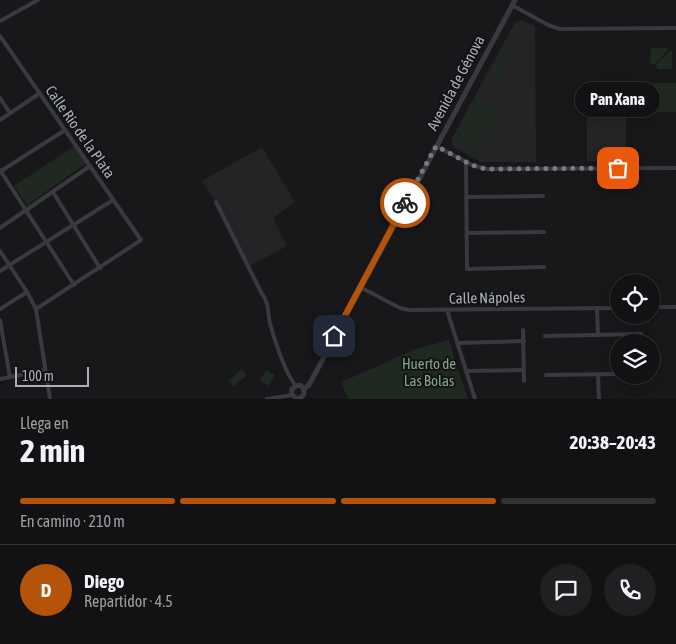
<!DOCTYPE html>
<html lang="es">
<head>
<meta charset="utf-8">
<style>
	:root { --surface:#121214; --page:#1f2022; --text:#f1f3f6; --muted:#9c9ea0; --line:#313234; --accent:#b45309 }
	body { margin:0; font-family:"Asap Condensed",sans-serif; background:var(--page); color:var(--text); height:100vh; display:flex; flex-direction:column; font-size:19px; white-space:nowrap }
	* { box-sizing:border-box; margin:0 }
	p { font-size:16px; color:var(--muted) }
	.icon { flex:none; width:28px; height:28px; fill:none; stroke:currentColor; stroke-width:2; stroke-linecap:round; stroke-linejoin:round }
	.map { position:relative; height:399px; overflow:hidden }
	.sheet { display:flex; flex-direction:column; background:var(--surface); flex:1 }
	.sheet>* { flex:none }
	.tools { position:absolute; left:610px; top:274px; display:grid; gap:10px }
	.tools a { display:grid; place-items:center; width:50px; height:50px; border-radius:50%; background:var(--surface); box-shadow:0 2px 12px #0003,0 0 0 1px var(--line); font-size:25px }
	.scale { position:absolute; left:15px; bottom:12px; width:74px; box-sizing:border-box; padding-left:5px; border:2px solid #a9afba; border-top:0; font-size:14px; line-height:18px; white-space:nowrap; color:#a9afba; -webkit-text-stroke:4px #131315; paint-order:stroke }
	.pin { position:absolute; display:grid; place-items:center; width:42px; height:42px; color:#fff; margin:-21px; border-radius:10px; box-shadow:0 2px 8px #0006 }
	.courier { position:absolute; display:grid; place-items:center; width:50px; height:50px; margin:-25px; border:4px solid #b45309; border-radius:50%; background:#fff; color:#222; box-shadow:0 1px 6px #0007 }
	.bubble { position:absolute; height:35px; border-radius:18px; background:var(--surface); box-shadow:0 2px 12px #0003,0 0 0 1px var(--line); font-size:16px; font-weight:700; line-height:35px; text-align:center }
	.summary em { font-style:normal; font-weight:700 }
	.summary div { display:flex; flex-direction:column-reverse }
	.summary { display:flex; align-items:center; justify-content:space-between; height:85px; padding:0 20px }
	h1 { font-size:32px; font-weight:700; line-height:38px }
	.bar { display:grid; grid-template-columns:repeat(4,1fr); gap:8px 5px; align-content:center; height:60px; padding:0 20px }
	.bar i { height:6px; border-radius:4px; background:var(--line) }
	.bar .active { background:var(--accent) }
	.bar p { grid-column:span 4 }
	.line { display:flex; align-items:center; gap:12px; padding:0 20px; border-top:1px solid var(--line) }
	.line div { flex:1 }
	.round { display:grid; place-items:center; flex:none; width:52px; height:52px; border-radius:26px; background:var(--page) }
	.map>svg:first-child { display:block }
</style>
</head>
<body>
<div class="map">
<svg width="676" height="399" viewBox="0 0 676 399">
	<rect width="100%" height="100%" fill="#18181a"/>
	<g fill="#242427">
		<path d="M522,20L535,26L536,162H481L453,147L451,140L515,22Z"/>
		<rect x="587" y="115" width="39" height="46"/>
		<path d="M262,147L295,202L273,218L287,246L248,267L216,202L202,181Z"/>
	</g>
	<g fill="#1f2921">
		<path d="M505,42L506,76L500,78L490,71Z"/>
		<path d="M651,48H668V50L655,64H650Z"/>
		<path d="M670,51H672V69H657L656,64Z"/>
		<path d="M639,83H676V112L640,113Z"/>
		<path d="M480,90L483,91L455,140L457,145L482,158H490L491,161L481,160L454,146L453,139Z"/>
		<path d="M480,97L505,111L498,124L473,111Z"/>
		<path d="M473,112L497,125L490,138L465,125Z"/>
		<path d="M464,127L488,140L481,153L457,140Z"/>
		<path d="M76,145L88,162L27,205L14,186Z"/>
		<path d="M449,340L456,364L468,399H348L342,384L344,381L416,349Z"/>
		<path d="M242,369L247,375L233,387L228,381Z"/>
		<path d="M266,370L275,375L268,386L260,380Z"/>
	</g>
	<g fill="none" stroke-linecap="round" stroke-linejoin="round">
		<g stroke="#393a3f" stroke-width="4">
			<path d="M512,5L548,25L560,29L676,28"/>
			<path d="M0,21L38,0"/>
			<path d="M0,36L141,240L36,309"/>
			<path d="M0,98L10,113"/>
			<path d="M0,120L40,93"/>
			<path d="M436,146L472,165L486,169L676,168"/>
			<path d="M466,162L467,269L544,267"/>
			<path d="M0,170L74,285"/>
			<path d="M1,171L65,130"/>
			<path d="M53,192L100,268"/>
			<path d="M466,197L543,196"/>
			<path d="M216,202L262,294C270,303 267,316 271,327C276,344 285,373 296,386"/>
			<path d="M0,228L90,166"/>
			<path d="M467,233L544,232"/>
			<path d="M0,251L27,292L36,309L50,399"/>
			<path d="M0,271L113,200"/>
			<path d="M360,287L400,308L409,310L619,308"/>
			<path d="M651,307H676"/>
			<path d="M597,308L598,335"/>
			<path d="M0,309L27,292"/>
			<path d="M447,310L475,399"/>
			<path d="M0,320L10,377"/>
			<path d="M523,330L524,381"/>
			<path d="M545,336L641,334"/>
			<path d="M457,343L524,341"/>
			<path d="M466,371L524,370"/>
			<path d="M546,375L619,374"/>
			<path d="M598,375L599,399"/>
			<path d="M0,379L45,370"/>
			<path d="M267,399L292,395"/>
		</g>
		<g stroke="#393a3f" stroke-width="5">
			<path d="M304,389L309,385L515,0"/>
			<path d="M300,398H296L292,395V389L296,386L300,385L304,389V394L300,399"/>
		</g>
	</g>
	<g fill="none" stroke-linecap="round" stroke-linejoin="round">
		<path stroke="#767a82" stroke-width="5" stroke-dasharray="0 9" d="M405,203L436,146L472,165L486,169L618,168"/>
		<path stroke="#b45309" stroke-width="6" d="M334,336L405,203"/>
	</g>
	<g text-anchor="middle" stroke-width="4" stroke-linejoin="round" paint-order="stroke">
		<g font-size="15" fill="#a9afba" stroke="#131315">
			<text transform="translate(456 83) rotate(-62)" y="5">Avenida de Génova</text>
			<text transform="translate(80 132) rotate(55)" y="5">Calle Río de la Plata</text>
			<text transform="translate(487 298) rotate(-1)" y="5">Calle Nápoles</text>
		</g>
		<g font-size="15" fill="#80a682" stroke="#131315">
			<text x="429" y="369">Huerto de<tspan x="429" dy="17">Las Bolas</tspan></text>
		</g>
	</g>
</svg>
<div class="tools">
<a><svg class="icon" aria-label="locate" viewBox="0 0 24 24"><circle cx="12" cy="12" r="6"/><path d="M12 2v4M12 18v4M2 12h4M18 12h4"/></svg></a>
<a><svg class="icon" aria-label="layers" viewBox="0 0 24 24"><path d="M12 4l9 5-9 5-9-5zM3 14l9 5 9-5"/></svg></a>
</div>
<div class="scale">100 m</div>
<div class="pin" style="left:618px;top:168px;background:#ea580c"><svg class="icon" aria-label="bag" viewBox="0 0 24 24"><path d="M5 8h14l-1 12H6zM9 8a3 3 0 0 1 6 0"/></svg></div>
<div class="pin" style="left:334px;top:336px;background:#1f2937"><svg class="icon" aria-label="home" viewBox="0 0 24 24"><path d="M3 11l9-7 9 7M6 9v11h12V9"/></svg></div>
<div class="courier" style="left:405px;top:203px"><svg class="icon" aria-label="bike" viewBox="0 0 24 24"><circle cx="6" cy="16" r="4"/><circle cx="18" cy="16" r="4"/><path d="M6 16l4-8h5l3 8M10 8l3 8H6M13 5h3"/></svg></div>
<div class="bubble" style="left:575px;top:82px;width:85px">Pan Xana</div>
</div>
<section class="sheet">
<div class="summary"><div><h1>2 min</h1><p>Llega en</p></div><em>20:38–20:43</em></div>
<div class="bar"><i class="active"></i><i class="active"></i><i class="active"></i><i></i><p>En camino · 210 m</p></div>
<div class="line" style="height:90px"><b class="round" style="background:var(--accent);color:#fff">D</b><div><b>Diego</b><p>Repartidor · 4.5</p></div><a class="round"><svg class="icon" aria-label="chat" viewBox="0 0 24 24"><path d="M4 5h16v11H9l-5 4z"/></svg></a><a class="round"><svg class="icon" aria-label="phone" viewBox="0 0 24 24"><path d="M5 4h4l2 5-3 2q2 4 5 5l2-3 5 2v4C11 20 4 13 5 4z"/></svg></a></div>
</section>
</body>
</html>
